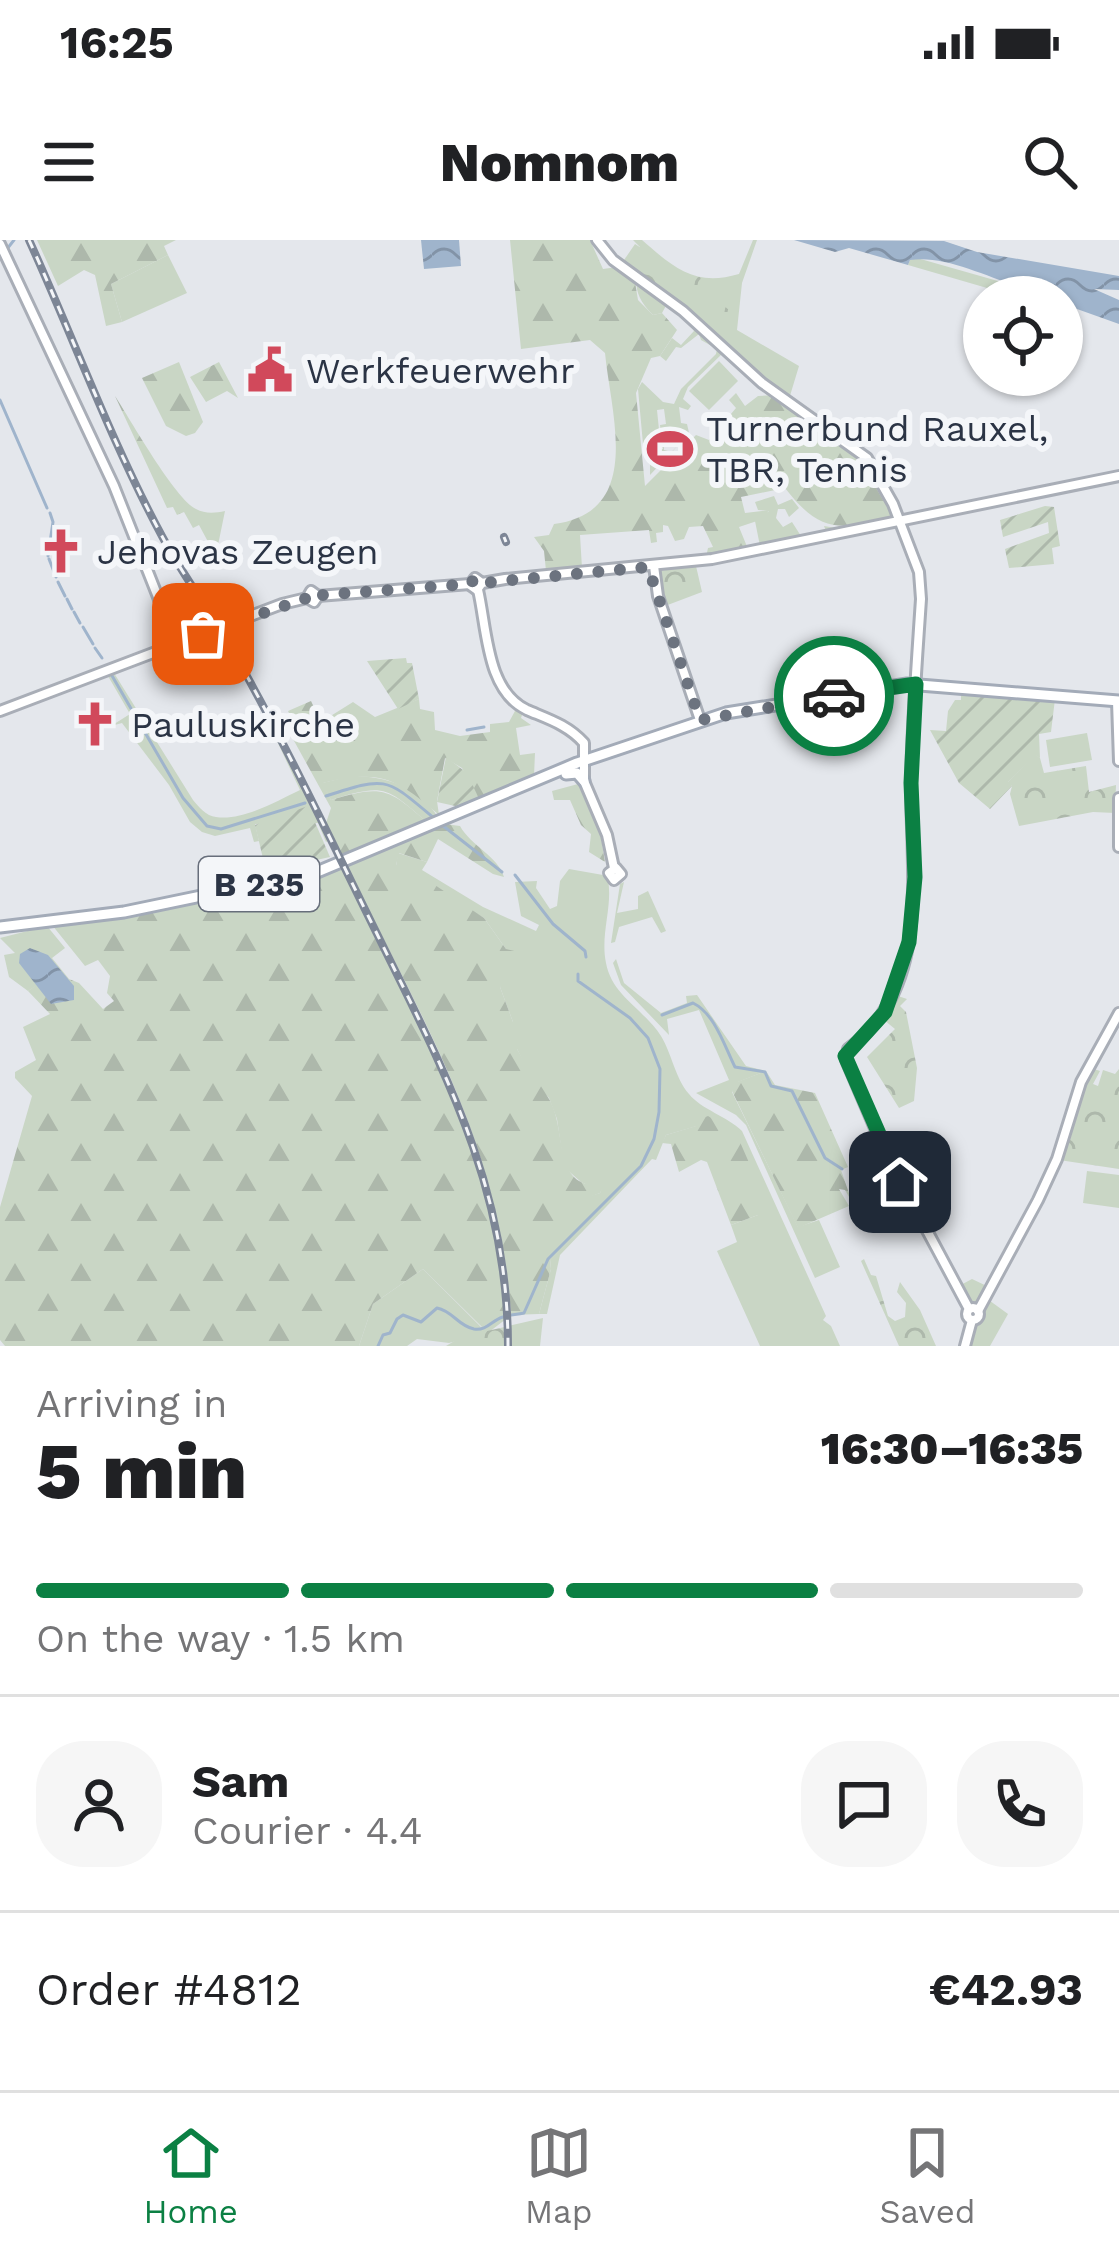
<!DOCTYPE html>
<html lang="en">
<head>
<meta charset="utf-8">
<style>
	:root { --surface:#fff; --page:#f6f6f6; --text:#202124; --muted:#757577; --line:#e0e0e0; --accent:#0b8043 }
	body { margin:0; font-family:"Work Sans",sans-serif; background:var(--page); color:var(--text); height:100vh; display:flex; flex-direction:column; font-size:45px; white-space:nowrap }
	* { box-sizing:border-box; margin:0 }
	p { font-size:39px; color:var(--muted) }
	.icon { flex:none; width:66px; height:66px; fill:none; stroke:currentColor; stroke-width:2; stroke-linecap:round; stroke-linejoin:round }
	.map { position:relative; height:1106px; overflow:hidden }
	.details { display:flex; flex-direction:column; background:var(--surface); flex:1 }
	.details>* { flex:none }
	.fabs { position:absolute; left:963px; top:36px; display:grid; gap:24px }
	.fabs a { display:grid; place-items:center; width:120px; height:120px; border-radius:50%; background:var(--surface); box-shadow:0 3px 9px #0004; font-size:60px }
	.pin { position:absolute; display:grid; place-items:center; width:102px; height:102px; color:#fff; margin:-51px; border-radius:24px; box-shadow:0 6px 18px #0006 }
	.courier { position:absolute; display:grid; place-items:center; width:120px; height:120px; margin:-60px; border:9px solid #0b8043; border-radius:50%; background:#fff; color:#222; box-shadow:0 3px 15px #0007 }
	.summary em { font-style:normal; font-weight:800 }
	.summary div { display:flex; flex-direction:column-reverse }
	.summary { display:flex; align-items:center; justify-content:space-between; height:204px; padding:0 36px }
	h1 { font-size:78px; font-weight:800; line-height:90px }
	.bar { display:grid; grid-template-columns:repeat(4,1fr); gap:18px 12px; align-content:center; height:144px; padding:0 36px }
	.bar i { height:15px; border-radius:9px; background:var(--line) }
	.bar .active { background:var(--accent) }
	.bar p { grid-column:span 4 }
	.line { display:flex; align-items:center; gap:30px; padding:0 36px; border-top:3px solid var(--line) }
	.line div { flex:1 }
	.round { display:grid; place-items:center; flex:none; width:126px; height:126px; border-radius:48px; background:var(--page) }
	.status { display:flex; justify-content:space-between; align-items:center; height:84px; padding:0 60px; background:var(--surface); direction:ltr }
	.status svg { height:33px; fill:currentColor }
	header { display:flex; justify-content:space-between; align-items:center; height:156px; padding:0 36px; background:var(--surface); font-size:54px; font-weight:800 }
	.tabs { display:flex; justify-content:space-around; align-items:center; height:168px; border-top:3px solid var(--line); background:var(--surface); font-size:33px; color:var(--muted) }
	.tabs a { display:grid; justify-items:center; gap:6px }
	.tabs .active { color:var(--accent) }
	.map>svg:first-child { display:block }
</style>
</head>
<body>
<div class="status"><b>16:25</b><svg viewBox="0 0 49 12"><path d="M0 12V9h3v3zM5 12V6h3v6zM10 12V3h3v9zM15 12V0h3v12zM26 1h20v11H26zM47 4h2v5h-2z"/></svg></div>
<header><svg class="icon" aria-label="menu" viewBox="0 0 24 24"><path d="M4 6h16M4 12h16M4 18h16"/></svg>Nomnom<svg class="icon" aria-label="search" viewBox="0 0 24 24"><circle cx="10" cy="10" r="6"/><path d="M15 15l6 6"/></svg></header>
<div class="map">
<svg width="1119" height="1106" viewBox="0 0 1119 1106">
	<defs>
		<pattern id="forest-firs" width="22" height="20" patternUnits="userSpaceOnUse" patternTransform="scale(3)"><rect width="22" height="20" fill="#c9d6c5"/><path d="M5 1l3.5 6h-7zM16 11l3.5 6h-7z" fill="#adb8ab"/></pattern>
		<pattern id="park-crowns" width="20" height="18" patternUnits="userSpaceOnUse" patternTransform="scale(3)"><rect width="20" height="18" fill="#c9d6c5"/><path d="M2 6a3 3 0 1 1 6 0M12 15a3 3 0 1 1 6 0" fill="none" stroke="#adb8ab"/></pattern>
		<pattern id="garden-furrows" width="10" height="10" patternUnits="userSpaceOnUse" patternTransform="scale(3)"><rect width="10" height="10" fill="#c9d6c5"/><path d="M-1 1l2-2M0 10L10 0M9 11l2-2" fill="none" stroke="#adb8ab"/></pattern>
		<pattern id="water-waves" width="16" height="10" patternUnits="userSpaceOnUse" patternTransform="scale(3)"><rect width="16" height="10" fill="#9fb4cc"/><path d="M0 5q4-4 8 0t8 0" fill="none" stroke="#8293a7"/></pattern>
	</defs>
	<rect width="100%" height="100%" fill="#e4e7ec"/>
	<g fill="#c9d6c5">
		<path d="M633,0H642C674,28 695,47 739,34L753,0H757L742,43L737,90L799,126L789,159L668,62L662,73L653,75C629,51 637,39 640,7Z"/>
		<path d="M168,15L187,53L122,82L111,44Z"/>
		<path d="M917,18L1054,57H1018L908,25L910,20Z"/>
		<path d="M689,81L724,112L688,147L683,159L691,166L688,170L679,167L681,183L687,184L690,197L684,204L668,203L663,189L664,210L672,212L679,204L650,235V213L663,209L660,185L666,184L664,169L657,170L660,200L652,202L644,215L638,149L642,142L663,162L674,164L681,149L716,114L717,109L701,100L699,94L681,108L676,107L666,121L660,116L672,98L681,105L694,91Z"/>
		<path d="M719,121L738,141L709,170L689,151Z"/>
		<path d="M774,256L778,265L792,259L799,268L789,277L785,269H778L776,278L783,287L792,282L801,296L826,291L824,286L842,289L760,306L755,281L769,271L758,270L755,262Z"/>
		<path d="M114,433L193,560C199,567 206,576 216,577C243,581 277,561 300,550L261,467L329,600L326,602L318,583L255,584L259,601L254,602L250,588L215,596L202,592L190,582L169,545L122,483L111,486L130,474L108,436Z"/>
		<path d="M1087,493L1092,520L1050,527L1046,500Z"/>
		<path d="M351,536C387,536 421,547 439,579L429,584C386,547 386,543 331,560L322,543Z"/>
		<path d="M398,613L427,622L422,630L483,667L536,691L539,685L521,676L515,642L537,641L536,648L550,669L557,666L560,641L569,629L603,635L608,640C613,666 600,695 606,723C612,756 644,769 661,796C672,814 675,838 689,854C702,870 727,876 742,891L826,1076L823,1080L831,1086L840,1106H760L717,1011L737,1002L731,985L758,975L697,886L666,895L656,920L652,919L560,1015L547,1074H539L551,1029L550,1019L573,987L566,976L587,957L600,953L603,945L592,947L581,942L564,927L557,879L549,858L533,840L517,809L513,782L500,747L506,709L484,678L396,626Z"/>
		<path d="M624,642L617,673L638,669V656L648,651L666,691L661,693L652,677L619,687L615,702L611,703L620,644Z"/>
		<path d="M47,686L65,708L52,718L69,739L52,756L39,744L28,751L9,737L4,715L15,713L0,698Z"/>
		<path d="M616,719L624,743L661,773L687,763L686,756L697,755L746,826L766,831L738,842L732,852L798,987L819,980L840,1027L815,1038L746,885L736,875L696,853L729,840L699,770L667,779L669,795L621,745L613,723Z"/>
		<path d="M1087,931L1119,935V968L1083,963Z"/>
		<path d="M423,1029L481,1087L506,1075V1079L489,1092L449,1103L417,1099L407,1106H359L373,1064Z"/>
		<path d="M972,1039L991,1048L986,1058L1008,1074L990,1106H967L974,1082L981,1073L957,1047Z"/>
	</g>
	<g fill="url(#forest-firs)">
		<path d="M37,0H176L164,6L168,15L111,44L122,82L106,86L95,35L84,30L58,46Z"/>
		<path d="M510,0H590L603,29L617,27L635,42L638,60L653,75L662,73L677,90L660,116L651,118L636,153L645,246L696,195L709,200L736,168L729,160L736,153L745,166L758,156L775,155C813,182 892,225 890,278C838,290 820,293 785,248L741,257L745,273L769,270L763,279L739,287L748,309L706,317L708,308L713,307L703,286L689,287L684,299L675,301L668,286L663,285V292L656,293L657,302L651,303L649,290L580,295L582,328L546,331L544,311L534,297L549,295L554,284C644,272 611,176 605,113L590,100L521,109Z"/>
		<path d="M179,122L203,182L195,193L186,196L166,186L142,138Z"/>
		<path d="M219,122L238,158L227,151L206,162L190,137Z"/>
		<path d="M115,156C130,179 175,259 196,269C205,274 215,273 225,271L217,310L213,311L199,285L193,288L184,272L177,275L173,267L167,268Z"/>
		<path d="M419,459L420,469L434,472L435,490L460,496L490,492V484L509,482L515,471L523,472L521,478L531,485L516,488L520,515L535,513L534,536L479,561L462,528L445,518L437,561L439,575C397,538 379,529 323,543L331,560C384,544 389,549 429,584L343,619L326,583L331,568L293,499L299,494L288,471L311,461L321,482L353,462L375,477Z"/>
		<path d="M578,544L599,585L605,622L589,612L591,594L581,585L570,560H554L552,551Z"/>
		<path d="M445,584L460,586C471,606 498,616 504,637L493,634L438,599L427,622L399,613L396,625L423,637L484,678L506,709L523,713L500,747L513,782L523,788L517,809C527,827 539,842 549,859C568,890 551,953 605,944L600,953L587,958L567,976L574,987L550,1019L551,1029L539,1074L511,1075C500,903 420,775 346,625Z"/>
		<path d="M342,626L468,888L495,985L506,1075L482,1087L423,1029L373,1064L359,1106H5L0,1100V967L32,856L15,838V832L36,820L23,787L50,774L28,751L38,744L52,756L69,739L79,743L103,769L114,761L107,753L110,736L98,720L85,726L52,685L150,671Z"/>
		<path d="M766,831L775,845L815,853L848,927L841,930L852,962L845,950L839,949L849,966L798,988L732,851L737,842Z"/>
		<path d="M708,876L736,893L776,984L770,985L758,975L731,985L707,922L701,920L679,932L671,904L662,903L666,895L696,886L698,880Z"/>
	</g>
	<g fill="url(#park-crowns)">
		<path d="M635,4C657,17 673,41 700,37L704,49L729,70L725,89L736,98L745,100L754,113L745,124L622,23Z"/>
		<path d="M696,326L702,352L665,366L659,331Z"/>
		<path d="M1035,514L1040,518L1044,533L1086,526L1089,552L1116,545L1115,573L1093,572L1019,586L1010,554L1012,546L1007,543Z"/>
		<path d="M898,756L907,759L900,766L906,772L917,828L914,861L899,868L867,817L895,789L884,780Z"/>
		<path d="M1091,828L1100,831L1093,844L1098,846L1103,830L1115,834L1119,829V929L1059,920Z"/>
		<path d="M864,1019L871,1035L876,1036L888,1076L895,1081L905,1077L906,1063L897,1052L900,1042L920,1070L936,1106H899L861,1021Z"/>
		<path d="M543,1078L540,1106H446L461,1097Z"/>
	</g>
	<g fill="url(#garden-furrows)">
		<path d="M1045,266L1054,267L1060,306L1052,308L1054,324L1009,328L1005,309L1049,293L1048,282L1003,297L1000,280Z"/>
		<path d="M406,418L407,423H412L419,459L398,469L367,421Z"/>
		<path d="M961,453L1055,459L1051,492L1039,494L1040,518L1035,515L1008,542L1012,546L990,569L959,543L930,490L946,491L948,471L955,460H961Z"/>
		<path d="M446,517L467,533L480,561L464,568L437,562Z"/>
		<path d="M308,566L330,617L266,631L255,585Z"/>
	</g>
	<g fill="url(#water-waves)">
		<path d="M421,0H459L461,26L424,29Z"/>
		<path d="M794,0L944,1L977,12L1119,36V50L1094,49L1119,60V84L1063,64L1062,57C1015,54 956,13 910,20L908,25L849,8L835,12Z"/>
		<path d="M30,708L48,715L74,746V760L51,764L19,723L20,714Z"/>
	</g>
	<g fill="none" stroke-linecap="round" stroke-linejoin="round">
		<g stroke="#9fb4cc" stroke-width="3">
			<path d="M0,18L14,0"/>
			<path d="M0,160L47,268"/>
			<path d="M48,316L53,282L50,273"/>
			<path d="M49,319L56,337"/>
			<path d="M58,342L65,356"/>
			<path d="M67,359L72,369"/>
			<path d="M74,372L80,383"/>
			<path d="M83,387L93,404"/>
			<path d="M95,408L102,418"/>
			<path d="M111,434L183,558L207,586L221,589L305,563"/>
			<path d="M467,490L484,487"/>
			<path d="M326,556C388,536 385,537 435,579"/>
			<path d="M442,585L502,632"/>
			<path d="M515,635L553,684L585,711L586,717"/>
			<path d="M662,775L693,763C715,774 724,805 735,827L765,832L771,846L792,851L825,918L842,929"/>
			<path d="M378,1106L383,1095L390,1093L397,1079L403,1075L421,1082L437,1068C453,1071 458,1086 474,1089C487,1091 492,1080 503,1077C509,1074 517,1075 524,1073L548,1019L641,926L654,899L659,872L660,829L648,798L630,778L578,741V734"/>
		</g>
		<g stroke="#a9aeb7" stroke-width="14">
			<g id="secondary">
				<path d="M597,0L613,20L683,71L762,143L867,218L893,264L919,332L921,359C917,420 912,482 911,544C911,634 931,749 848,809L846,820L885,912L969,1069"/>
				<path d="M0,4L114,246L177,405"/>
				<path d="M654,326L658,356L700,480"/>
				<path d="M482,343L475,338L470,345L477,350L482,343L505,339L712,319L1119,236"/>
				<path d="M478,350C487,388 486,451 527,470C548,479 568,485 584,503V541L607,595L614,628"/>
				<path d="M318,356L470,344"/>
				<path d="M1117,461L1119,521"/>
				<path d="M0,471L282,364L307,358L314,362L318,356L311,351L307,358"/>
				<path d="M1119,558V607"/>
				<path d="M616,628L621,634L614,640L609,633Z"/>
				<circle cx="973" cy="1074" r="6"/>
				<path d="M978,1071L1038,960L1057,919L1081,842L1119,773"/>
				<path d="M965,1106L972,1080"/>
			</g>
		</g>
		<g stroke="#a3abb8" stroke-width="15">
			<g id="primary">
				<path d="M566,534L577,533L584,541"/>
				<path d="M0,687L124,672L317,632L577,523L726,473L907,444L1119,461"/>
			</g>
		</g>
		<use href="#secondary" stroke="#fff" stroke-width="8"/>
		<use href="#primary" stroke="#fff" stroke-width="9"/>
		<g stroke="#7d8696" stroke-width="8">
			<g id="rail">
				<path d="M29,0C74,99 111,202 163,298C184,337 212,374 234,413C288,508 334,607 382,704C448,838 508,952 508,1106"/>
				<path d="M504,297L506,302"/>
			</g>
		</g>
		<use href="#rail" stroke="#f4f6f9" stroke-width="3" stroke-dasharray="9" stroke-linecap="butt"/>
	</g>
	<g fill="none" stroke-linecap="round" stroke-linejoin="round">
		<path stroke="#6c737f" stroke-width="12" stroke-dasharray="0 21.6" d="M203,394L307,358L313,362L322,355L470,344L475,338L482,343L648,327L700,480L834,456"/>
		<path stroke="#0b8043" stroke-width="15" d="M834,456L916,444L911,543L915,637L909,702L885,772L845,816L900,942"/>
	</g>
	<defs>
		<g id="civic-bare" transform="scale(3.6)"><path d="M-.6-6.5H3V-4.5H.6V-3L4-1V1h2V6H-6V1h2V-1L-.6-3ZM-1.2 2.5V6h2.4V2.5Z" fill="#d1495b" stroke="#f4f6f9" stroke-width="2.5" paint-order="stroke"/></g>
		<g id="stadium-bare" transform="scale(3.6)"><path d="M0-5a6.5 5 0 1 0 0 10a6.5 5 0 1 0 0-10ZM-3.5-1.8h7v3.6h-7Z" fill="#d1495b" stroke="#f4f6f9" stroke-width="2.5" paint-order="stroke"/></g>
		<g id="church-bare" transform="scale(3.6)"><path d="M-1.2-6h2.4v3.5h3.3v2.4h-3.3V6h-2.4V-.1h-3.3v-2.4h3.3Z" fill="#d1495b" stroke="#f4f6f9" stroke-width="2.5" paint-order="stroke"/></g>
	</defs>
	<g fill-rule="evenodd">
		<use href="#civic-bare" x="270" y="130"/>
		<use href="#stadium-bare" x="670" y="209"/>
		<use href="#church-bare" x="61" y="311"/>
		<use href="#church-bare" x="95" y="484"/>
	</g>
	<g text-anchor="middle" stroke-width="12" stroke-linejoin="round" paint-order="stroke">
		<rect fill="#f4f6f9" stroke="#676e7b" stroke-width="3" x="199" y="617" width="120" height="54" rx="9"/>
		<g font-size="33" font-weight="bold" fill="#2b3445">
			<text x="259" y="656">B 235</text>
		</g>
		<g font-size="36" fill="#2b3445" stroke="#f4f6f9" text-anchor="start">
			<text x="306" y="143">Werkfeuerwehr</text>
			<text x="706" y="201">Turnerbund Rauxel,<tspan x="706" dy="41">TBR, Tennis</tspan></text>
			<text x="97" y="324">Jehovas Zeugen</text>
			<text x="131" y="497">Pauluskirche</text>
		</g>
	</g>
</svg>
<div class="fabs">
<a><svg class="icon" aria-label="locate" viewBox="0 0 24 24"><circle cx="12" cy="12" r="6"/><path d="M12 2v4M12 18v4M2 12h4M18 12h4"/></svg></a>
</div>
<div class="pin" style="left:203px;top:394px;background:#ea580c"><svg class="icon" aria-label="bag" viewBox="0 0 24 24"><path d="M5 8h14l-1 12H6zM9 8a3 3 0 0 1 6 0"/></svg></div>
<div class="pin" style="left:900px;top:942px;background:#1f2937"><svg class="icon" aria-label="home" viewBox="0 0 24 24"><path d="M3 11l9-7 9 7M6 9v11h12V9"/></svg></div>
<div class="courier" style="left:834px;top:456px"><svg class="icon" aria-label="car" viewBox="0 0 24 24"><path d="M5 17H2v-5l4-1 3-4h7l3 4 3 1v5h-3M9 17h6M6 11h13"/><circle cx="7" cy="17" r="2"/><circle cx="17" cy="17" r="2"/></svg></div>
</div>
<section class="details">
<div class="summary"><div><h1>5 min</h1><p>Arriving in</p></div><em>16:30–16:35</em></div>
<div class="bar"><i class="active"></i><i class="active"></i><i class="active"></i><i></i><p>On the way · 1.5 km</p></div>
<div class="line" style="height:216px"><a class="round"><svg class="icon" aria-label="person" viewBox="0 0 24 24"><circle cx="12" cy="8" r="4"/><path d="M4 21q1-7 8-7t8 7"/></svg></a><div><b>Sam</b><p>Courier · 4.4</p></div><a class="round"><svg class="icon" aria-label="chat" viewBox="0 0 24 24"><path d="M4 5h16v11H9l-5 4z"/></svg></a><a class="round"><svg class="icon" aria-label="phone" viewBox="0 0 24 24"><path d="M5 4h4l2 5-3 2q2 4 5 5l2-3 5 2v4C11 20 4 13 5 4z"/></svg></a></div>
<div class="line" style="height:156px"><div>Order #4812</div><b>€42.93</b></div>
</section>
<nav class="tabs">
<a class="active"><svg class="icon" aria-label="home" viewBox="0 0 24 24"><path d="M3 11l9-7 9 7M6 9v11h12V9"/></svg>Home</a>
<a><svg class="icon" aria-label="map" viewBox="0 0 24 24"><path d="M3 6l6-2 6 2 6-2v14l-6 2-6-2-6 2zM9 4v14M15 6v14"/></svg>Map</a>
<a><svg class="icon" aria-label="saved" viewBox="0 0 24 24"><path d="M7 4h10v16l-5-4-5 4z"/></svg>Saved</a>
</nav>
</body>
</html>
